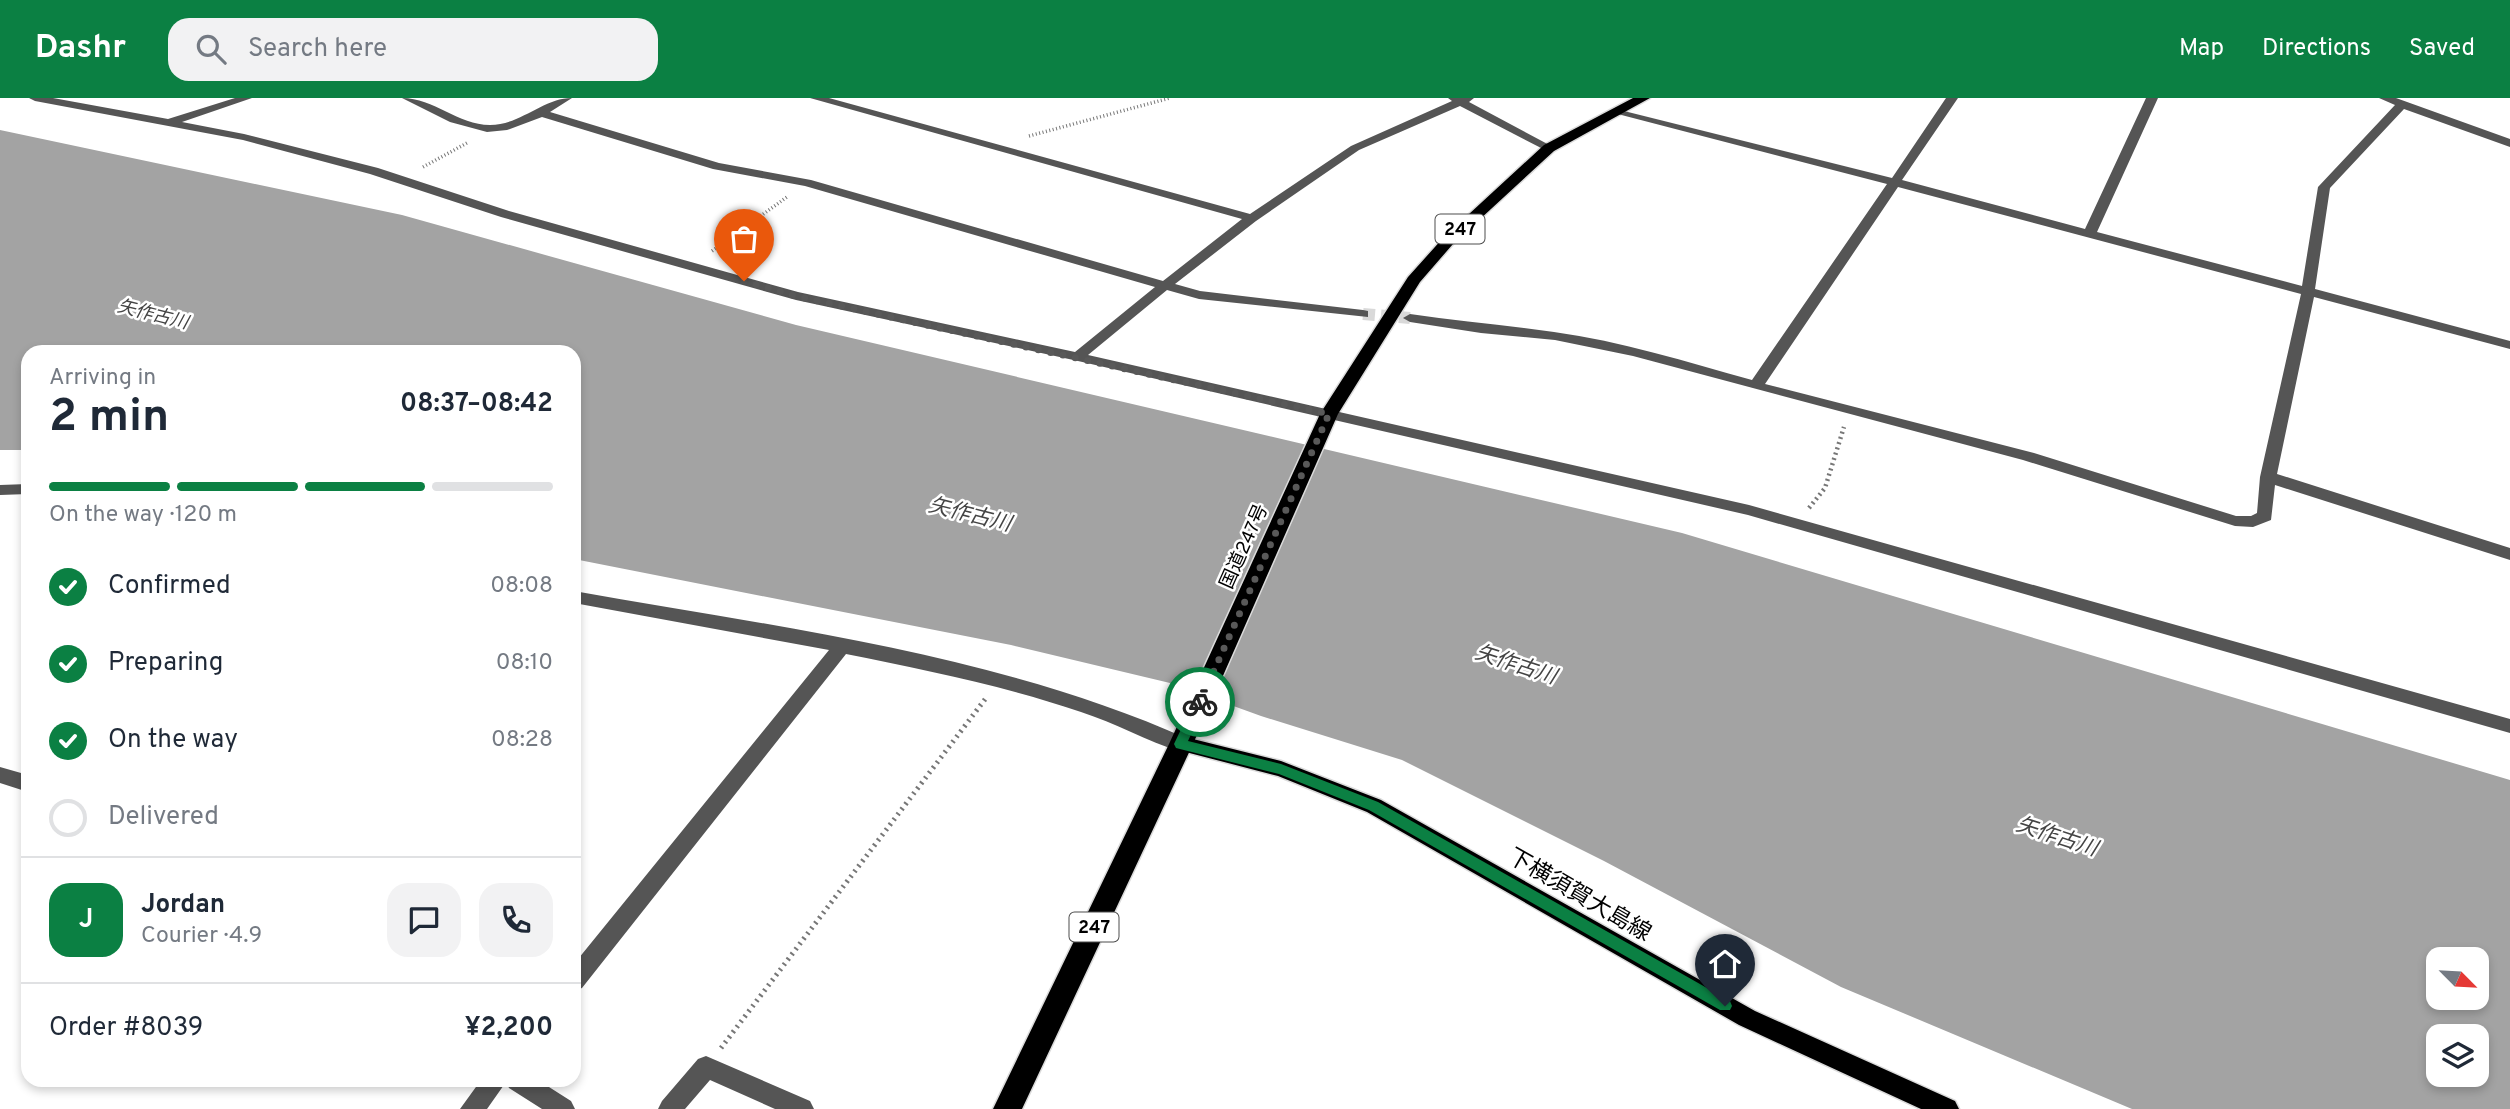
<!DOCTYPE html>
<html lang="en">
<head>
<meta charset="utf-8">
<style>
	:root { --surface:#fff; --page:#f2f2f3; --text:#1f2937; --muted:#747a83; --line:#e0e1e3; --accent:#0b8043 }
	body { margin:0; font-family:Overpass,"Noto Sans JP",sans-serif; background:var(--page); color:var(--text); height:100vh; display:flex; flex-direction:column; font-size:26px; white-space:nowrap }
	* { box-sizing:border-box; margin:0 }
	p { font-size:23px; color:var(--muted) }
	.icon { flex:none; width:38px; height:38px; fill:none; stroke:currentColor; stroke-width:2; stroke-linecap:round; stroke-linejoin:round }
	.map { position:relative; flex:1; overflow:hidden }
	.sheet { position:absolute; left:21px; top:247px; width:560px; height:742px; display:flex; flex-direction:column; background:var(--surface); border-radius:21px; box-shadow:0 4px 10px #0003 }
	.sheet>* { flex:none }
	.needle { width:46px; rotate:114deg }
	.controls { position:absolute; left:2426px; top:849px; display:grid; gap:14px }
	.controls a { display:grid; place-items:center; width:63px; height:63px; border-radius:14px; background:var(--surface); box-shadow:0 4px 10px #0003; font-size:35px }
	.pin { position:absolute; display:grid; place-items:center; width:60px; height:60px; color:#fff; margin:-72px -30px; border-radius:50% 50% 50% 0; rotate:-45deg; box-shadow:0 0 7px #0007 }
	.pin .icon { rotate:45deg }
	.courier { position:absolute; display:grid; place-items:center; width:70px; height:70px; margin:-35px; border:5px solid #0b8043; border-radius:50%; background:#fff; color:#222; box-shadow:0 2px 9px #0007 }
	.headline em { font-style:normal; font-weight:700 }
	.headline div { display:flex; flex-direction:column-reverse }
	.headline { display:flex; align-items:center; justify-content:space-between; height:119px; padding:0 28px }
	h1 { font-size:46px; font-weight:700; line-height:52px }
	.bar { display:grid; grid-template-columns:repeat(4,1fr); gap:10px 7px; align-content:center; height:84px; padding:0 28px }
	.bar i { height:9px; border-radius:5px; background:var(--line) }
	.bar .on { background:var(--accent) }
	.bar p { grid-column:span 4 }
	.line { display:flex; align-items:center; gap:18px; padding:0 28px; border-top:2px solid var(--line) }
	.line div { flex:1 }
	.round { display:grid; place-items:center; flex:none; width:74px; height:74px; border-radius:21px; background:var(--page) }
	ol { padding:0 28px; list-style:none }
	li { display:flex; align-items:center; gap:21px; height:77px }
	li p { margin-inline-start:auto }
	li .icon { padding:7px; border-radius:50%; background:var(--accent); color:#fff; stroke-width:4 }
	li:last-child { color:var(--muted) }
	li i { width:38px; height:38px; border:4px solid var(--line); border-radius:50% }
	header { display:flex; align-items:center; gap:42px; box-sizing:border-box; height:98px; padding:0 35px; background:var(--accent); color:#fff }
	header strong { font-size:33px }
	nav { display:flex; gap:38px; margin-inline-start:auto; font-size:24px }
	.search { width:490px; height:63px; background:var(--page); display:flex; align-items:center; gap:18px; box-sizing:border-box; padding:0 24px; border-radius:21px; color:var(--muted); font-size:26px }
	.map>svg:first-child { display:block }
</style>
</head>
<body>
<header>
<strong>Dashr</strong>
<div class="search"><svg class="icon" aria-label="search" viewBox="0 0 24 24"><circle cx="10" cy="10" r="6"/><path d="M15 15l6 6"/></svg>Search here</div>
<nav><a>Map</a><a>Directions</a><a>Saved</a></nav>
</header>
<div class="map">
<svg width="2510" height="1011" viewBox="0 0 2510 1011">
	<rect width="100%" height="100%" fill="#fff"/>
	<path fill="#a3a3a3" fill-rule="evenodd" d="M0,32L402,117L796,227L1682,435L2510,682V1011H2132L1841,889L1604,763L1402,662L1261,618L1170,585L1011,547L574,461V254H28V352H0ZM2438,861H2476V900H2438ZM2438,938H2476V976H2438Z"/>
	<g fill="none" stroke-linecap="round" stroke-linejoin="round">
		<path stroke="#d9d9d9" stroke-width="12" stroke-dasharray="12 6" stroke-linecap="butt" d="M1363,216L1410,220"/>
		<g stroke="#dbdbdb" stroke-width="3">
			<path id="major" d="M1181,638L1281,663L1381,702L1755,913L1955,1003L1959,1011H1921L1739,927L1367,714L1278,678L1174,651L1171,646L1174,641Z"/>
		</g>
		<g stroke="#dbdbdb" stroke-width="3">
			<path id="highway" d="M1633,0H1650L1554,53L1453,146L1420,184L1338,316L1193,646L1022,1011H993L1169,646L1320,316L1408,179L1443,140L1544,47Z"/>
		</g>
		<g stroke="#777" stroke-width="3.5" stroke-dasharray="1 2.5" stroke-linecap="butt">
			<path d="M1029,38L1170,0"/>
			<path d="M423,69L467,45"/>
			<path d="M712,153L787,99"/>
		</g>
		<path stroke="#777" stroke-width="4.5" stroke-dasharray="2 3.5" stroke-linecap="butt" d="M1809,410L1825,390L1844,329"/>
		<path stroke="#777" stroke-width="5" stroke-dasharray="2 4.5" stroke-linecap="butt" d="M721,950L986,600"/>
		<g fill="#555" fill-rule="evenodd">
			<path d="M29,0H53L168,21L235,0H252L182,24L244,36L378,70L509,113L798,194L1075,254L1155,189L805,88L713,71L542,19L507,32L487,34L450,24L402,0C434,0 458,27 490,27C521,27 543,0 572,0L550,14L719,65L811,82L1163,183L1242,121L810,0H829L1250,116L1351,48L1452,3L1448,0H1474L1469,4L1555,50L1545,52L1460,8L1359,52L1256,123L1175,186L1200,193L1363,212L1368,213V219L1199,201L1167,192L1088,257L1749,407L2510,621V635L1748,417L1078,263L796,202L501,119L370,76L243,42L35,3Z"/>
			<path d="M1946,0H1958L1902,82L2085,131L2146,0H2158L2097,134L2302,188L2318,89L2395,7L2379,0H2396L2510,41V49L2404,11L2330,90L2315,191L2510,243V251L2314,199L2277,376L2510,450V462L2275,387L2271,422L2253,429L2235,428L2023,362L1633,258L1555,242L1481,235L1410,224L1403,220L1410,216C1458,223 1506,227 1554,234C1621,243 1687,264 1752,282L1887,86L1610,14L1616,11L1892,80ZM1898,89L2301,196L2260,379L2257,415L2251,418H2236L2034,355L1765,286Z"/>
			<path d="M28,386V396L0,397V387Z"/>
			<path d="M574,493C777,529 998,556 1188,641L1191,646L1188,651L1181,654C1147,643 1115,625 1081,614C1005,588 925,572 846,556L582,890L574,893V866L829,552L574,505Z"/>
			<path d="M0,669L28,677V694L0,685Z"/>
			<path d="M706,958L810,1003L814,1011H775L710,982L685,1011H658L662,1003L698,961Z"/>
			<path d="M481,982H538L571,1003L575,1011H542L509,990L506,984L487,1011H460Z"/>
		</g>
		<use href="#major" fill="#000" fill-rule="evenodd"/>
		<use href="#highway" fill="#000" fill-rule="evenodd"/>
	</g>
	<path fill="#0b8043" d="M1200,599L1206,604L1188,643L1281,666L1378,704L1730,903L1732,908L1730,912H1720L1369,712L1279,676L1176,650L1174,646L1194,604Z"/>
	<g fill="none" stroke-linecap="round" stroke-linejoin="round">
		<path stroke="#595959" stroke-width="7" stroke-dasharray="0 12.6" d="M744,183L796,198L1329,316L1200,604"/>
	</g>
	<g text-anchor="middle" stroke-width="5" stroke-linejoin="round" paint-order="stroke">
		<g fill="#fff" stroke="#4c4c4c" stroke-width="2">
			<rect x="1435.5" y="116.5" width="49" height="29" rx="5"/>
			<rect x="1069.5" y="814.5" width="49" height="29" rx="5"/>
		</g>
		<g font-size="18" font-weight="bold" fill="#000">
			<text x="1460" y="137">247</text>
			<text x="1094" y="835">247</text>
		</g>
		<g font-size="18" font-style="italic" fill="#444" stroke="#fff">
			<text transform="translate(153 216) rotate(14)" y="6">矢作古川</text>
		</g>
		<g font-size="19" fill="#000" stroke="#fff">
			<text transform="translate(1243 448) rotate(-66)" y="7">国道247号</text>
		</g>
		<g font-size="21" font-style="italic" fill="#444" stroke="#fff">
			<text transform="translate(970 416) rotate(14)" y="7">矢作古川</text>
			<text transform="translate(1516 566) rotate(18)" y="7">矢作古川</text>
			<text transform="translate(2057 738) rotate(18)" y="7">矢作古川</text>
		</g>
		<g font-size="23" fill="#000" stroke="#fff">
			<text transform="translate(1580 796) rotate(30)" y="8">下横須賀大島線</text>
		</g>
	</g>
</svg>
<div class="controls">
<a><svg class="needle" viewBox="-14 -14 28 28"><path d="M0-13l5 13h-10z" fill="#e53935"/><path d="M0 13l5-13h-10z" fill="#747a83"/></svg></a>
<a><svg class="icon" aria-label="layers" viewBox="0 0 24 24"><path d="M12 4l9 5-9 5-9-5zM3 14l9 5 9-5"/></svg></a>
</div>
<div class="pin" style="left:744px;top:183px;background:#ea580c"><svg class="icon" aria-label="bag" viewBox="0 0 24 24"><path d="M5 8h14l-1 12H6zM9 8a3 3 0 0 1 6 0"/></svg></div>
<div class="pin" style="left:1725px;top:908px;background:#1f2937"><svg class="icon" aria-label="home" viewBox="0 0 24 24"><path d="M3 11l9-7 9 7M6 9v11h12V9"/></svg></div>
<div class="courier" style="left:1200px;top:604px"><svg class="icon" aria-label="bike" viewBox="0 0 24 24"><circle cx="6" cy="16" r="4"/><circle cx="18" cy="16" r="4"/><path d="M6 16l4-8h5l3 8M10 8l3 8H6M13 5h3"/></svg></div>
<section class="sheet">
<div class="headline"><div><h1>2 min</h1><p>Arriving in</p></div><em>08:37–08:42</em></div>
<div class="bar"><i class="on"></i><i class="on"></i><i class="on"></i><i></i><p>On the way · 120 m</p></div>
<ol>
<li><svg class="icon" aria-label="check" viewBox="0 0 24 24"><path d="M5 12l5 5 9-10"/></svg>Confirmed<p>08:08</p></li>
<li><svg class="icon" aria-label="check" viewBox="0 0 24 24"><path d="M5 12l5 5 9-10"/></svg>Preparing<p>08:10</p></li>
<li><svg class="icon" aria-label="check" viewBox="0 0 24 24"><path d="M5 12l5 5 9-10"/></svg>On the way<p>08:28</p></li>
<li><i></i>Delivered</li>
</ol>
<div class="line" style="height:126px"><b class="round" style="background:var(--accent);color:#fff">J</b><div><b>Jordan</b><p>Courier · 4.9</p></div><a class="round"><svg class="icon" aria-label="chat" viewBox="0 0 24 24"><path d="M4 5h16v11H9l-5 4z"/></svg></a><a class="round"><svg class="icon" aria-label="phone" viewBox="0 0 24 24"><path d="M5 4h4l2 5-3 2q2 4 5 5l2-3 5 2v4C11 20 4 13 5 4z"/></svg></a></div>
<div class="line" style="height:91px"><div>Order #8039</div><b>¥2,200</b></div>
</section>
</div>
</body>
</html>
